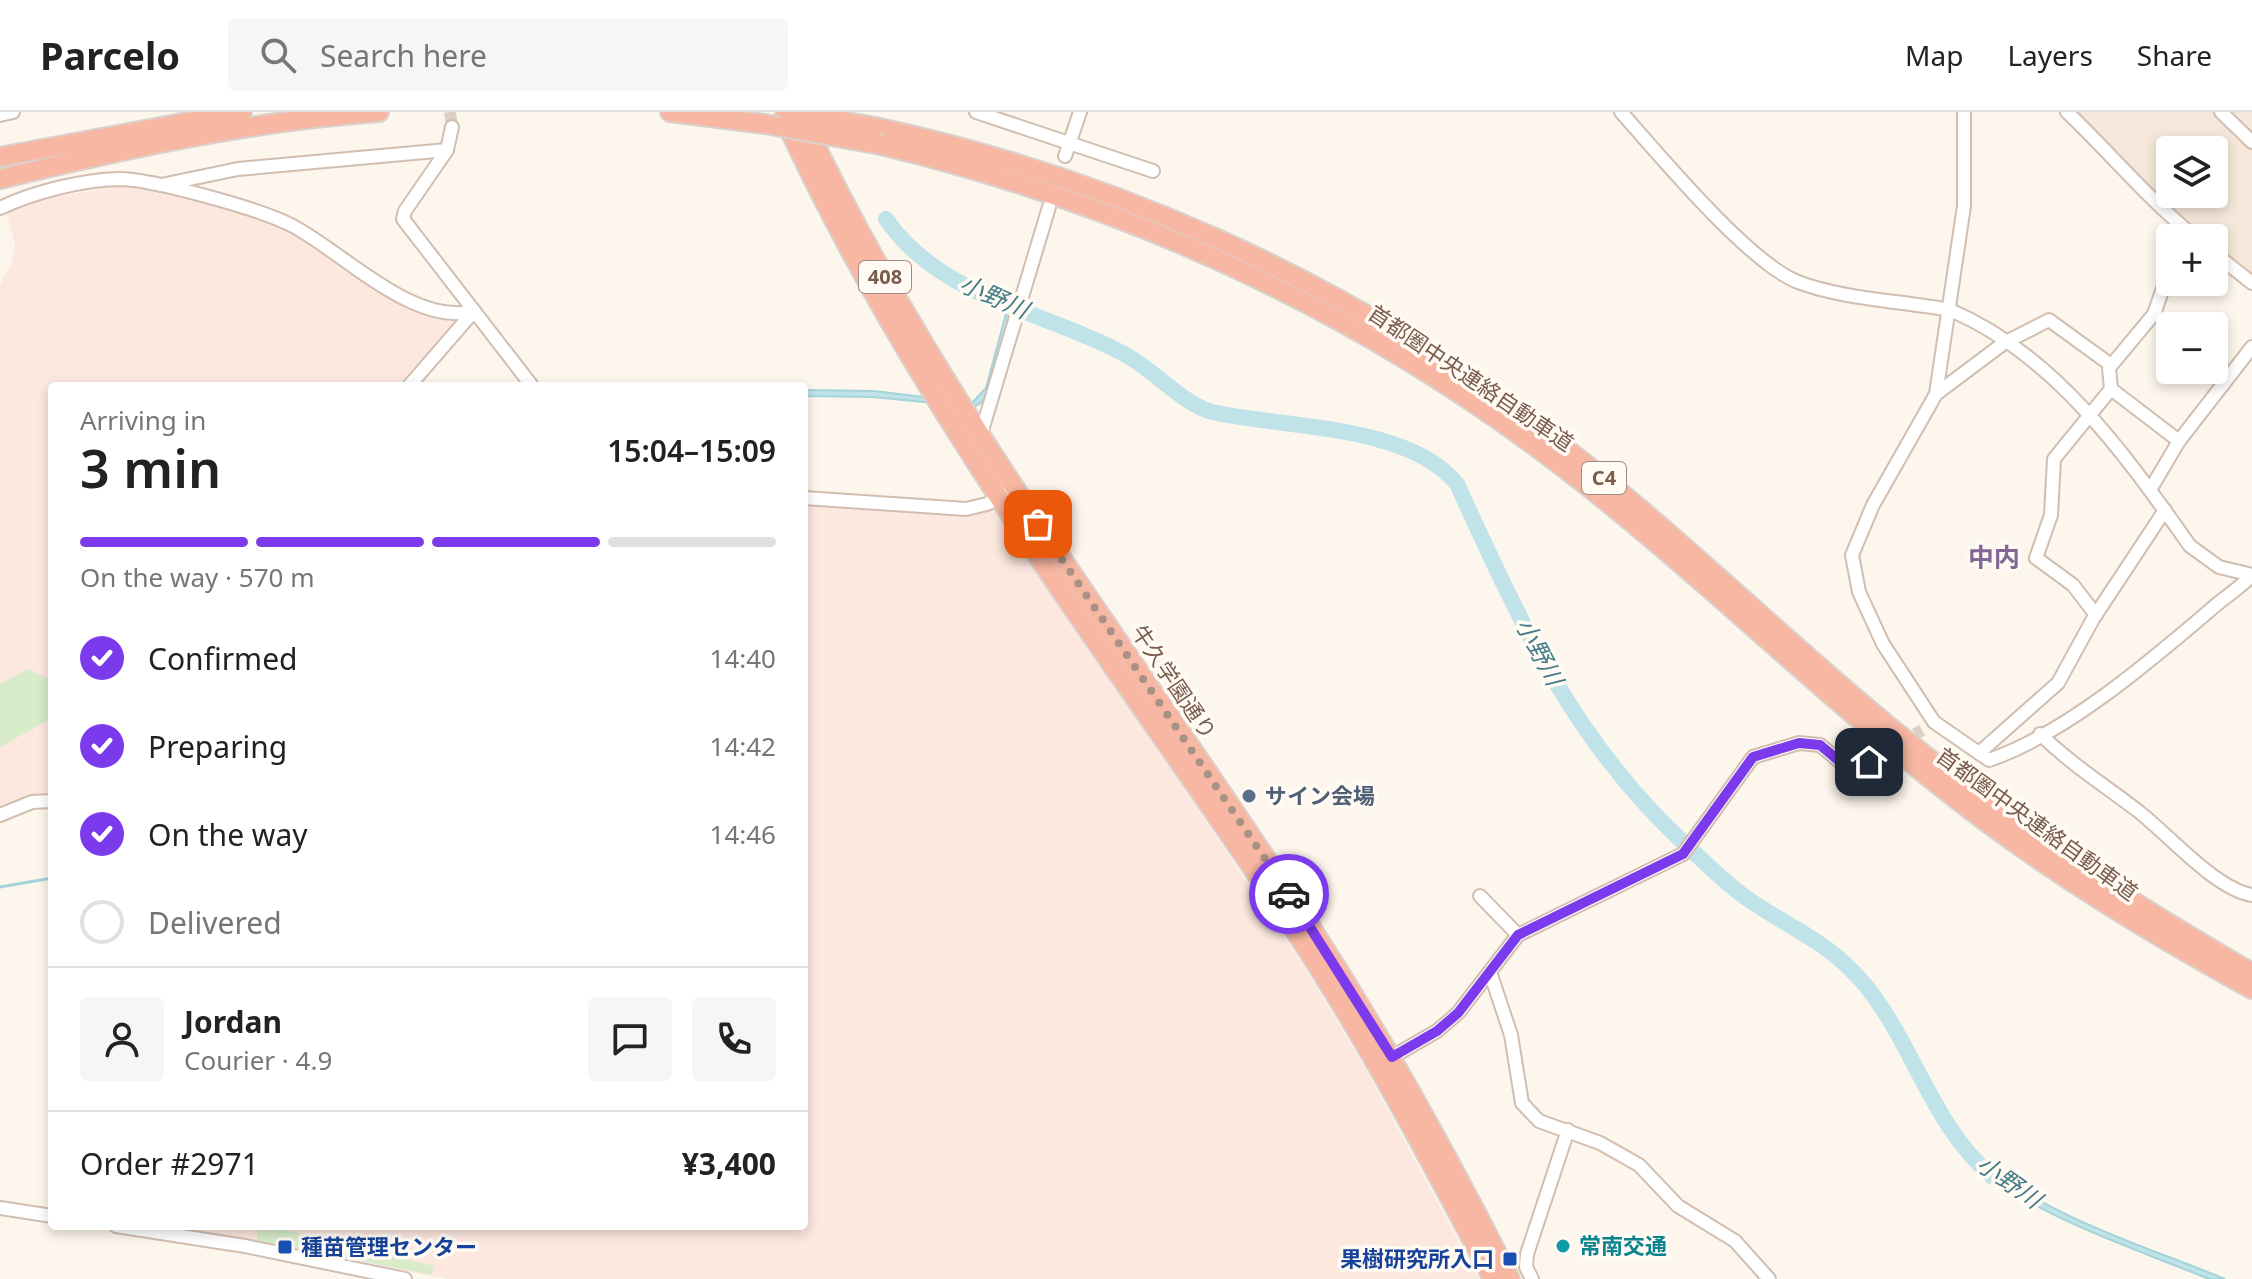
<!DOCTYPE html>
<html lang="en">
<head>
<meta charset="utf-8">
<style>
	:root { --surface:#fff; --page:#f6f6f6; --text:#222; --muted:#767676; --line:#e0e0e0; --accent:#7c3aed }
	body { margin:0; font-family:"Noto Sans","Noto Sans JP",sans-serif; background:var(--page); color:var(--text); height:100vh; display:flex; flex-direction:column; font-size:30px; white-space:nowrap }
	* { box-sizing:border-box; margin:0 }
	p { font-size:26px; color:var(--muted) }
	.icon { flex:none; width:44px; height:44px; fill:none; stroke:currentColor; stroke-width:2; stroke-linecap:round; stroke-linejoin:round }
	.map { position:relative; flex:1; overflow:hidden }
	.details { position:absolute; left:48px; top:270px; width:760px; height:848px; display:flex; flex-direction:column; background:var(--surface); border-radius:8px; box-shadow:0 4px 12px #0003 }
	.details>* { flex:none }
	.controls { position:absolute; left:2156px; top:24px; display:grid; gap:16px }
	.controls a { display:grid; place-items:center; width:72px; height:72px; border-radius:8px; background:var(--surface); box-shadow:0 4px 12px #0003; font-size:40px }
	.pin { position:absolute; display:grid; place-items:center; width:68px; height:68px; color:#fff; margin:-34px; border-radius:16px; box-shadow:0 4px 12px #0006 }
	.courier { position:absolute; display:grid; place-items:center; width:80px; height:80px; margin:-40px; border:6px solid #7c3aed; border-radius:50%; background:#fff; color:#222; box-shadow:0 2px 10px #0007 }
	.head em { font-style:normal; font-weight:600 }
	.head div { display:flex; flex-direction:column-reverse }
	.head { display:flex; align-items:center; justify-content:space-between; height:136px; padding:0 32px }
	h1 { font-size:52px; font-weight:600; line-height:60px }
	.bar { display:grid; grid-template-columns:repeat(4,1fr); gap:12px 8px; align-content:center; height:96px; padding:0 32px }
	.bar i { height:10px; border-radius:6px; background:var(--line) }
	.bar .selected { background:var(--accent) }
	.bar p { grid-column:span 4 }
	.line { display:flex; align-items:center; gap:20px; padding:0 32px; border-top:2px solid var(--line) }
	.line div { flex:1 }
	.round { display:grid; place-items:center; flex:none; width:84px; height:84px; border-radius:8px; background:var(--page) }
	ol { padding:0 32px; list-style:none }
	li { display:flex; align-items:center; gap:24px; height:88px }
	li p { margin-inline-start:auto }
	li .icon { padding:8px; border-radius:50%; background:var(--accent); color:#fff; stroke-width:4 }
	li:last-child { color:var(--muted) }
	li i { width:44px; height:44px; border:4px solid var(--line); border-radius:50% }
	header { display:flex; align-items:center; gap:48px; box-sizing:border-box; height:112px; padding:0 40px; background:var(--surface); border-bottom:2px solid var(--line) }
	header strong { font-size:38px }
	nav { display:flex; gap:44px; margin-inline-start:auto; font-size:28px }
	.search { width:560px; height:72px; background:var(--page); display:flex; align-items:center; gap:20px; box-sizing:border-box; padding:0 28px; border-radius:8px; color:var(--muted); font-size:30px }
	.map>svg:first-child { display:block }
</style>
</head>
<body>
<header>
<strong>Parcelo</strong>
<div class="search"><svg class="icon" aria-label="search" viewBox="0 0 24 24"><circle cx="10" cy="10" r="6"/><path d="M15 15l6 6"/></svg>Search here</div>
<nav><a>Map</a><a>Layers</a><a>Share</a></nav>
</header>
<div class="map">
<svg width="2252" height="1167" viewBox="0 0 2252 1167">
	<rect width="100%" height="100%" fill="#fdf6ec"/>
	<path fill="#f5e8da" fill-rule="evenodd" d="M2077,0H2252V164L2214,134V126H2205L2145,73L2122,44ZM2170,38H2214V82H2170Z"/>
	<g fill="#fde8e0">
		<path d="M125,73L172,81L280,112L347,154L455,206L457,212L403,274H52V684L0,698V173L12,150L15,133L6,98L27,90Z"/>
		<path d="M804,390L976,402L993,393L1309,862L1367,959L1479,1167H447L169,1114H804Z"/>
	</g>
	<g fill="#d8ecc9">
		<path d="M27,557L52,568V606L0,635V572Z"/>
		<path d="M257,1114H288L289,1119L434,1154L432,1163L257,1129Z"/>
	</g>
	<g fill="#bfe3e8" stroke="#a5d3da" stroke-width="2">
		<path d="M1007,198L1014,200L988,286L974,295L873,285L804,284V278L874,279L972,291L986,276Z"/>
		<path d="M1980,1049C2050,1106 2142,1133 2225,1167H2209C2128,1134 2042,1107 1973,1053Z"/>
	</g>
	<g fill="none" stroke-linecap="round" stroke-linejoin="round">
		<g stroke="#a5d3da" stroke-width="3">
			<path d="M1010,198L1011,194"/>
			<path d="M0,775L52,766"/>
		</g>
		<path stroke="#bfe3e8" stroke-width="16" d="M886,107C941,187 1046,199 1126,243C1152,257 1185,293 1212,300C1282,316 1409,312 1457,372C1520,509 1572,628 1686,733C1705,750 1724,770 1745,785C1790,817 1828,828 1866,874C1914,933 1933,1016 1993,1065"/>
		<g stroke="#dcd0c4" stroke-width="12" stroke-dasharray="12 6" stroke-linecap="butt">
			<path d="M450,0L452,15"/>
			<path d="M1869,650L1922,618"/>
		</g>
		<g stroke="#d1beb0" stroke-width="16">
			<g id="minor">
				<path d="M976,0L1153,59"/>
				<path d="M1621,0C1659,43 1749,151 1798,170C1842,187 1902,189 1950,198C2056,243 2126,344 2190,434L2219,455L2252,463"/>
				<path d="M1964,0V94L1936,282L1873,393L1852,443L1859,480L1883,532L1934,610L1989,648C2065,622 2148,551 2209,499C2223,486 2239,477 2252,463"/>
				<path d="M2067,0C2111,42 2149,88 2196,126"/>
				<path d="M2221,0L2252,30"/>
				<path d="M0,3L13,0"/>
				<path d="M452,15L447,38L405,99L403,107L532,274"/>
				<path d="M1065,44L1080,0"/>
				<path d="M161,73L238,57L447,38"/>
				<path d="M0,96C34,80 81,68 119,67C152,67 260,97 291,113C342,139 413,215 474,199"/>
				<path d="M2214,141L2252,171"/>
				<path d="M409,274L474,199"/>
				<path d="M2111,277L2179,329"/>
				<path d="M1936,282L2004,231L2049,208L2111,253"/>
				<path d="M980,325L1049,95"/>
				<path d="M2150,378L2179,329L2252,235"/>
				<path d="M804,386L966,397L987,392L1005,382"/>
				<path d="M2096,503L2073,473L2036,446L2051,403L2054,347L2111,277L2109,256L2154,202L2170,156"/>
				<path d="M2040,622C2071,652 2104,673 2138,699C2168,722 2215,777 2252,783"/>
				<path d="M1979,641L2058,571L2093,507L2165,398"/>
				<path d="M0,703L32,690L52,689"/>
				<path d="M1480,784L1518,823"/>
				<path d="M1490,860L1511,923L1522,991L1539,1009L1600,1031L1639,1053L1678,1094L1735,1129L1769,1167"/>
				<path d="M1392,945L1437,919L1458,901L1518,823L1683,742L1753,645L1799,631L1820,633L1851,659L1869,650"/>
				<path d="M0,1096L52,1104"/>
				<path d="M116,1114L245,1134L405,1167"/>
				<path d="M1532,1167L1526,1155L1527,1142L1568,1018"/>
			</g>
		</g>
		<g stroke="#dad1cd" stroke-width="22">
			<g id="highway">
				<path d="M670,0L765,12"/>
				<path d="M784,6C918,299 1120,556 1297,822C1370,933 1431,1050 1493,1167"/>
				<path d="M804,10C941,299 1140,549 1312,817C1385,930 1450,1047 1510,1167"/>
				<path d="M875,15C1110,65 1335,166 1529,309C1657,402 1769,516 1892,617C2005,710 2125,788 2252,861"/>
				<path d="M881,33C1130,93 1360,199 1563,355C1697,458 1817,578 1950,682C2045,757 2147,819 2252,877"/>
				<path d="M0,45L242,0"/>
				<path d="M0,67C124,37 251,9 379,0"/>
			</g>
		</g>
		<use href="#minor" stroke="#fff" stroke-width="12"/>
		<use href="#highway" stroke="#f7b7a3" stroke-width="18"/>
		<g stroke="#dad1cd" stroke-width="22" stroke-linecap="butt">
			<g id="highway-bridge">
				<path d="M789,0L875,15"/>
				<path d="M765,12L881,33"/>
			</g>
		</g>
		<use href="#highway-bridge" stroke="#f7b7a3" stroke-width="18"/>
	</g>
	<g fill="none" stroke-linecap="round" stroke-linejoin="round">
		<path stroke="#a89285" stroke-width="8" stroke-dasharray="0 14.4" d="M1038,412L1289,782"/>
		<path stroke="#7c3aed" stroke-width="10" d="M1289,782L1392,945L1437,919L1458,901L1518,823L1683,742L1753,645L1799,631L1820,633L1851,659L1869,650"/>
	</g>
	<circle fill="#5c6f8a" stroke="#fffaf3" stroke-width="3" cx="1249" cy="684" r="8"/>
	<circle fill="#0f9aa8" stroke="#fffaf3" stroke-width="3" cx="1563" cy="1134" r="8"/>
	<g fill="#1a4fb4" stroke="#fffaf3" stroke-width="3">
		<rect x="277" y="1127" width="16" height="16" rx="4"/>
		<rect x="1502" y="1139" width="16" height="16" rx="4"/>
	</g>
	<g text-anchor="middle" stroke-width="7" stroke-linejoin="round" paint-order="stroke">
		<g fill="#fffaf3" stroke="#a28b7f" stroke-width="2">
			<rect x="859" y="149" width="52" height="32" rx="6"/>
			<rect x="1582" y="350" width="44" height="32" rx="6"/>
		</g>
		<g font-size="20" font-weight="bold" fill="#7a5c4d">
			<text x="885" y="172">408</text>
			<text x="1604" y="373">C4</text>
		</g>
		<g font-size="22" fill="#7a5c4d" stroke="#fffaf3">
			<text transform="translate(1471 266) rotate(34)" y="8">首都圏中央連絡自動車道</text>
			<text transform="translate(1174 570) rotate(56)" y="8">牛久学園通り</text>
			<text transform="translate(2037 712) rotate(36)" y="8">首都圏中央連絡自動車道</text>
		</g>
		<g font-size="22" font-weight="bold" fill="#4e5e75" stroke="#fffaf3" text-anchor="start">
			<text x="1265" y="692">サイン会場</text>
		</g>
		<g font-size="22" font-weight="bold" fill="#0d838f" stroke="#fffaf3" text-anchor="start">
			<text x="1579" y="1142">常南交通</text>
		</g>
		<g font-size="22" font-weight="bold" fill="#164399" stroke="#fffaf3" text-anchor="start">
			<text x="301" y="1143">種苗管理センター</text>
			<text x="1494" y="1155" text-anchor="end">果樹研究所入口</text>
		</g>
		<g font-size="24" font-style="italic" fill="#437c86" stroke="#fffaf3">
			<text transform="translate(994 185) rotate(24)" y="8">小野川</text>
			<text transform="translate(1539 540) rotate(62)" y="8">小野川</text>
			<text transform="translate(2009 1070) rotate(35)" y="8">小野川</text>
		</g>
		<g font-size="26" font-weight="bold" fill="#846695" stroke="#fffaf3">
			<text x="1994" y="455">中内</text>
		</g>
	</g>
</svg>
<div class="controls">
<a><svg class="icon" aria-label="layers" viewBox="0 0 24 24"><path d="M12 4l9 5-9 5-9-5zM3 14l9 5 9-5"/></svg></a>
<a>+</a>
<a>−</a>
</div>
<div class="pin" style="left:1038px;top:412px;background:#ea580c"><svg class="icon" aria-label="bag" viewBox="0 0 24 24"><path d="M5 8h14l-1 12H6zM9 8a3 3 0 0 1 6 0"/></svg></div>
<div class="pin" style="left:1869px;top:650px;background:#1f2937"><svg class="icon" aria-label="home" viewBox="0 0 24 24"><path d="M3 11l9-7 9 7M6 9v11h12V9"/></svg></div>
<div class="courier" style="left:1289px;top:782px"><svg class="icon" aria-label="car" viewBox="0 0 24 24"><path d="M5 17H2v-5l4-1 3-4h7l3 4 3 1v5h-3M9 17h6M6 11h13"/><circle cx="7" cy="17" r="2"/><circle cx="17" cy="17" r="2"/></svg></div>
<section class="details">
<div class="head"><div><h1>3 min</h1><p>Arriving in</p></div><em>15:04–15:09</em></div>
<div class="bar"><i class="selected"></i><i class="selected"></i><i class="selected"></i><i></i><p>On the way · 570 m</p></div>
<ol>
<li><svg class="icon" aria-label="check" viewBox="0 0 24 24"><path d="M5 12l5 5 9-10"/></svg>Confirmed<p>14:40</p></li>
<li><svg class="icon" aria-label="check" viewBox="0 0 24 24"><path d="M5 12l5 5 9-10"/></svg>Preparing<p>14:42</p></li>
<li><svg class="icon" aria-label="check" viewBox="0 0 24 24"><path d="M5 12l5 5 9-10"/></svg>On the way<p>14:46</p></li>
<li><i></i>Delivered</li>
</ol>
<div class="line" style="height:144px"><a class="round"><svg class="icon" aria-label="person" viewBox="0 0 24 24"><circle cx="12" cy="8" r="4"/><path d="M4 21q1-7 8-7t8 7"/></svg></a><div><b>Jordan</b><p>Courier · 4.9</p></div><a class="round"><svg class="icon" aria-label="chat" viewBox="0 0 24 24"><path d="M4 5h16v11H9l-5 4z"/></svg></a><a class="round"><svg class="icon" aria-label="phone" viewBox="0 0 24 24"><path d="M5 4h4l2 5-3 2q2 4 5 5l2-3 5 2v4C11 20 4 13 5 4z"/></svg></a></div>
<div class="line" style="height:104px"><div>Order #2971</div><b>¥3,400</b></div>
</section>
</div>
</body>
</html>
